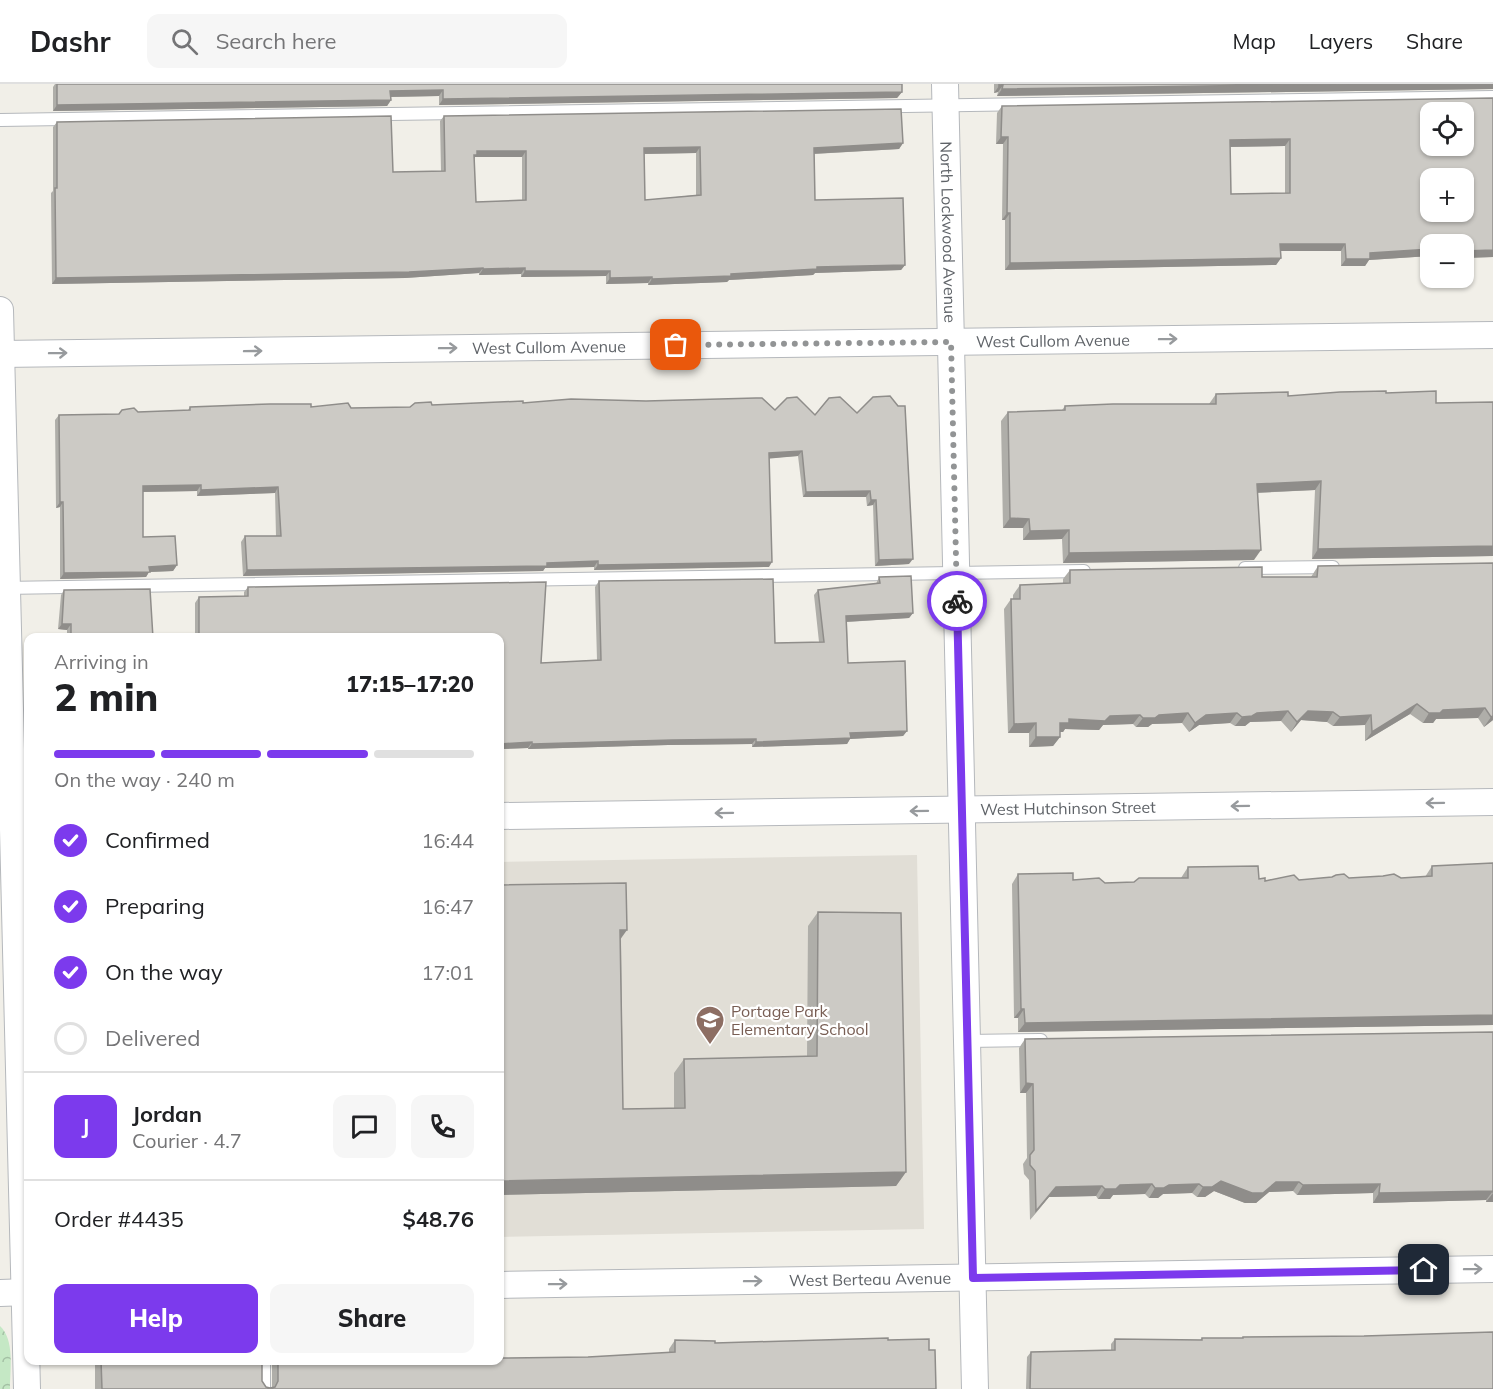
<!DOCTYPE html>
<html lang="en">
<head>
<meta charset="utf-8">
<style>
	:root { --surface:#fff; --page:#f6f6f6; --text:#202124; --muted:#757577; --line:#e0e0e0; --accent:#7c3aed }
	body { margin:0; font-family:Mulish,sans-serif; background:var(--page); color:var(--text); height:100vh; display:flex; flex-direction:column; font-size:22px; white-space:nowrap }
	* { box-sizing:border-box; margin:0 }
	p { font-size:20px; color:var(--muted) }
	.icon { flex:none; width:33px; height:33px; fill:none; stroke:currentColor; stroke-width:2; stroke-linecap:round; stroke-linejoin:round }
	.map { position:relative; flex:1; overflow:hidden }
	.panel { position:absolute; left:24px; top:549px; width:480px; height:732px; display:flex; flex-direction:column; background:var(--surface); border-radius:12px; box-shadow:0 2px 4px #0004 }
	.panel>* { flex:none }
	.controls { position:absolute; left:1420px; top:18px; display:grid; gap:12px }
	.controls a { display:grid; place-items:center; width:54px; height:54px; border-radius:12px; background:var(--surface); box-shadow:0 2px 4px #0004; font-size:30px }
	.pin { position:absolute; display:grid; place-items:center; width:51px; height:51px; color:#fff; margin:-26px; border-radius:12px; box-shadow:0 3px 9px #0006 }
	.courier { position:absolute; display:grid; place-items:center; width:60px; height:60px; margin:-30px; border:4px solid #7c3aed; border-radius:50%; background:#fff; color:#222; box-shadow:0 2px 8px #0007 }
	.summary em { font-style:normal; font-weight:800 }
	.summary div { display:flex; flex-direction:column-reverse }
	.summary { display:flex; align-items:center; justify-content:space-between; height:102px; padding:0 30px }
	h1 { font-size:39px; font-weight:800; line-height:45px }
	.bar { display:grid; grid-template-columns:repeat(4,1fr); gap:9px 6px; align-content:center; height:72px; padding:0 30px }
	.bar i { height:8px; border-radius:4px; background:var(--line) }
	.bar .selected { background:var(--accent) }
	.bar p { grid-column:span 4 }
	.line { display:flex; align-items:center; gap:15px; padding:0 30px; border-top:2px solid var(--line) }
	.line div { flex:1 }
	.round { display:grid; place-items:center; flex:none; width:63px; height:63px; border-radius:12px; background:var(--page) }
	ol { padding:0 30px; list-style:none }
	li { display:flex; align-items:center; gap:18px; height:66px }
	li p { margin-inline-start:auto }
	li .icon { padding:6px; border-radius:50%; background:var(--accent); color:#fff; stroke-width:4 }
	li:last-child { color:var(--muted) }
	li i { width:33px; height:33px; border:3px solid var(--line); border-radius:50% }
	.cta { display:flex; gap:12px; margin-top:auto; padding:12px 30px }
	.cta a { flex:1; height:69px; border-radius:12px; background:var(--accent); color:#fff; font-size:24px; font-weight:800; line-height:69px; text-align:center }
	.cta a+a { background:var(--page); color:var(--text) }
	header { display:flex; align-items:center; gap:36px; box-sizing:border-box; height:84px; padding:0 30px; background:var(--surface); border-bottom:2px solid var(--line) }
	header strong { font-size:28px }
	nav { display:flex; gap:33px; margin-inline-start:auto; font-size:21px }
	.search { width:420px; height:54px; background:var(--page); display:flex; align-items:center; gap:15px; box-sizing:border-box; padding:0 21px; border-radius:12px; color:var(--muted); font-size:22px }
	.map>svg:first-child { display:block }
</style>
</head>
<body>
<header>
<strong>Dashr</strong>
<div class="search"><svg class="icon" aria-label="search" viewBox="0 0 24 24"><circle cx="10" cy="10" r="6"/><path d="M15 15l6 6"/></svg>Search here</div>
<nav><a>Map</a><a>Layers</a><a>Share</a></nav>
</header>
<div class="map">
<svg width="1493" height="1305" viewBox="0 0 1493 1305">
	<defs>
		<pattern id="park-crowns" width="20" height="18" patternUnits="userSpaceOnUse" patternTransform="scale(1.5)"><rect width="20" height="18" fill="#c5e8c5"/><path d="M2 6a3 3 0 1 1 6 0M12 15a3 3 0 1 1 6 0" fill="none" stroke="#a3c0a4"/></pattern>
	</defs>
	<rect width="100%" height="100%" fill="#f1efe8"/>
	<path fill="#e1ded6" d="M917,771L924,1145L500,1153V778Z"/>
	<path fill="url(#park-crowns)" d="M0,1242C15,1256 10,1286 10,1305H0Z"/>
	<g fill="none" stroke-linecap="round" stroke-linejoin="round">
		<g stroke="#b5b8bc" stroke-width="14">
			<g id="lane">
				<path d="M0,36L1493,13"/>
				<path d="M1245,484L1333,483"/>
				<path d="M3,504L1084,487"/>
				<path d="M967,957L1041,956"/>
				<path d="M264,1276V1305"/>
			</g>
		</g>
		<g stroke="#b5b8bc" stroke-width="28">
			<g id="street">
				<path id="s1" d="M945,0L975,1305"/>
				<path d="M0,226L27,1305"/>
				<path id="s2" d="M0,270L1493,251"/>
				<path id="s3" d="M500,732L1493,718"/>
				<path id="s4" d="M500,1201L1493,1185"/>
				<path d="M0,1209L28,1208"/>
			</g>
		</g>
		<use href="#lane" stroke="#fff" stroke-width="12"/>
		<use href="#street" stroke="#fff" stroke-width="26"/>
	</g>
	<g fill="#afaea9" fill-rule="evenodd">
		<path d="M55,0H902V8L897,14L439,21V12L391,13V16L387,22L53,27V3Z"/>
		<path d="M994,0H1493V5L997,12L998,8L994,9Z"/>
		<path d="M1493,14V173L1464,174V160H1431V174H1430V172L1369,176L1365,182H1341V167H1280L1281,174L1276,181L1005,186V136H1002L1003,60H996L997,29L1002,22ZM1285,62V109L1231,110L1230,63Z"/>
		<path d="M444,32L903,59L899,65L814,70L815,116L905,181L901,186L815,189L813,191L729,196L727,198L648,201V199L606,200V192L521,193V190L479,191V189L405,194L52,200L51,109L53,107V43L57,38L393,88L441,87L440,37ZM696,69V111L645,116L644,70ZM475,73H522V116L476,118L474,75Z"/>
		<path d="M1386,309L1436,319L1493,318V472L1312,475L1315,406L1257,409L1254,476L1063,479L1062,455L1023,456V444H1003L1001,337L1008,328L1062,326L1065,322L1209,320L1216,310L1288,312Z"/>
		<path d="M829,314L909,480L875,482L873,421L867,422L866,413H803L798,372L769,374V483L594,486V483L545,484L543,487L243,492L241,458L245,452H276L275,409L197,412V407L143,408V453L177,481L173,487L149,488L146,493L60,495V423L56,424L55,336L59,331L119,330L138,328L188,326L190,323H311L351,324L410,323L432,321L523,319L775,326L815,331Z"/>
		<path d="M1493,479V636L1484,643L1478,634L1436,635L1433,639H1423L1410,630L1365,657V641L1333,642L1327,638L1301,636L1291,648L1281,637L1250,638L1245,642H1235L1230,639L1199,641L1189,648L1182,639L1152,640L1148,643H1136L1133,640L1103,641L1099,646L1065,645L1063,648H1060V653L1053,662L1029,663V649H1008L1004,525L1011,515H1013V511L1020,501L1063,500V495L1070,486L1262,493H1311L1318,482Z"/>
		<path d="M911,492L913,529L909,534L847,538L848,579L905,577L907,647L903,652L850,655L847,660L752,663V660L668,661L528,665V664L500,665V554H195V519L199,513H244V508L248,503L546,498L541,579L597,576L595,503L599,497L773,495L775,559L819,558L814,511L818,506L876,500L879,493Z"/>
		<path d="M64,506L153,554H67V546L58,545L61,511Z"/>
		<path d="M1493,779V941L1018,948V934H1014L1012,800L1018,790L1105,799L1134,798L1181,794L1188,783L1259,795L1265,797L1349,794H1401L1425,793L1432,782Z"/>
		<path d="M818,828L906,1088L896,1102L500,1111L621,855L623,1025L674,1024V989L684,975L807,973L808,842Z"/>
		<path d="M1493,948V1118H1486V1116L1373,1119V1109L1297,1111L1293,1107L1269,1108L1256,1119H1245L1214,1107L1205,1113H1197L1192,1109L1163,1110L1158,1114H1149L1145,1110L1113,1111L1110,1115H1098L1096,1112L1049,1113L1030,1136L1029,1096L1024,1090L1023,1080L1027,1074L1026,1009H1020L1019,964L1025,955Z"/>
		<path d="M1243,1253L1493,1305H1026L1027,1273L1031,1268L1111,1266V1260L1115,1255L1200,1256L1202,1254H1242Z"/>
		<path d="M675,1256L715,1259L888,1256L929,1266L936,1305H95V1276H262V1297L266,1303L270,1304H272V1279L274,1276H500L588,1273L669,1269V1265Z"/>
	</g>
	<g fill="#8f8d8a">
		<path d="M1349,0H1493V5L997,12L1002,5Z"/>
		<path d="M1003,1L998,8L994,9L999,2Z"/>
		<path d="M443,6L439,12L386,13L390,7Z"/>
		<path d="M902,8L897,14L439,21L443,15Z"/>
		<path d="M391,16L387,22L53,27L57,21Z"/>
		<path d="M1001,53H1008L1003,60H996Z"/>
		<path d="M1290,55L1285,62L1225,63L1230,56Z"/>
		<path d="M903,59L899,65L810,70L814,64Z"/>
		<path d="M700,63L696,69L640,70L644,64Z"/>
		<path d="M477,67H526L522,73H475L473,77H470Z"/>
		<path d="M1007,129H1010L1005,136H1002Z"/>
		<path d="M1280,160H1345L1341,167H1275Z"/>
		<path d="M1431,165V170L1430,172L1369,176L1365,182H1341L1346,175L1370,169Z"/>
		<path d="M1493,166V173L1464,174V167Z"/>
		<path d="M1281,174L1276,181L1005,186L1010,179Z"/>
		<path d="M905,181L901,186L815,189L813,191L729,196L727,198L648,201L652,195L817,183Z"/>
		<path d="M483,184L479,189L405,194L52,200L56,194Z"/>
		<path d="M525,184L521,190L479,191L483,185Z"/>
		<path d="M525,187H610L606,192L521,193Z"/>
		<path d="M652,193L648,199L606,200L610,194Z"/>
		<path d="M802,367L798,372L765,375L769,369Z"/>
		<path d="M1321,397L1315,406L1250,409L1257,400Z"/>
		<path d="M201,401L197,407L139,408L143,402Z"/>
		<path d="M278,403L275,409L197,412L201,406Z"/>
		<path d="M870,407L866,413H803L806,408Z"/>
		<path d="M871,416H876L873,421L867,422Z"/>
		<path d="M60,418H63L60,423L56,424Z"/>
		<path d="M1010,434L1029,435L1023,444H1003Z"/>
		<path d="M1069,446L1062,455L1023,456L1030,447Z"/>
		<path d="M1493,462V472L1312,475L1318,465Z"/>
		<path d="M1261,466L1254,476L1063,479L1069,469Z"/>
		<path d="M913,475L909,480L875,482L879,476Z"/>
		<path d="M598,477L594,483L545,484L543,487L243,492L247,486Z"/>
		<path d="M772,478L769,483L594,486L598,481Z"/>
		<path d="M177,481L173,487L149,488L146,493L60,495L64,489Z"/>
		<path d="M913,529L909,534L843,538L846,532Z"/>
		<path d="M62,540H71L67,546L58,545Z"/>
		<path d="M1417,620L1410,630L1365,657L1372,648Z"/>
		<path d="M1485,624L1478,634L1436,635L1433,639H1423L1429,629L1443,626Z"/>
		<path d="M1288,627L1281,637L1250,638L1245,642H1235L1242,633L1257,629Z"/>
		<path d="M1308,627L1333,628L1327,638L1301,636L1291,648L1297,638Z"/>
		<path d="M1188,629L1182,639L1152,640L1148,643H1136L1143,634L1159,631Z"/>
		<path d="M1237,629L1230,639L1199,641L1189,648L1195,639L1206,631Z"/>
		<path d="M1140,631L1133,640L1103,641L1099,646L1065,645L1063,648H1054L1060,639L1069,635L1110,632Z"/>
		<path d="M1371,631L1365,641L1333,642L1340,633Z"/>
		<path d="M1493,632V636L1484,643L1491,633Z"/>
		<path d="M1036,639L1029,649H1008L1014,640Z"/>
		<path d="M907,647L903,652L850,655L847,660L752,663L756,658L850,649Z"/>
		<path d="M1036,653H1060L1053,662L1029,663Z"/>
		<path d="M756,655L752,660L668,661L528,665L532,660L672,656Z"/>
		<path d="M532,658L528,664L500,665V660Z"/>
		<path d="M620,846H627L617,860Z"/>
		<path d="M1021,925H1024L1018,934H1014Z"/>
		<path d="M1493,931V941L1018,948L1025,939Z"/>
		<path d="M1026,999L1033,1000L1026,1009H1020Z"/>
		<path d="M906,1088L896,1102L500,1111V1097Z"/>
		<path d="M1221,1097L1276,1098H1299L1293,1107L1269,1108L1256,1119H1245L1214,1107L1205,1113H1197L1203,1103Z"/>
		<path d="M1152,1100L1145,1110L1113,1111L1110,1115H1098L1105,1105L1120,1101Z"/>
		<path d="M1199,1100L1192,1109L1163,1110L1158,1114H1149L1155,1104L1169,1101Z"/>
		<path d="M1380,1100L1373,1109L1297,1111L1303,1101Z"/>
		<path d="M1102,1102L1096,1112L1049,1113L1030,1136L1056,1103Z"/>
		<path d="M1493,1107L1486,1116L1373,1119L1379,1109Z"/>
		<path d="M1493,1109V1118H1486Z"/>
	</g>
	<g fill="#cccac5" stroke="#8f8d8a" stroke-width="1.5" fill-rule="evenodd">
		<path d="M57,0H902V8L443,15V6L390,7L391,16L57,21Z"/>
		<path d="M999,0H1349L1002,5L1003,1L999,2Z"/>
		<path d="M1493,14V166L1464,167V160H1431V165L1370,169V175H1346L1345,160H1280L1281,174L1010,179V129H1007L1008,53H1001L1002,22ZM1431,28H1464V62H1431ZM1290,55V109L1231,110L1230,56ZM1431,94H1464V128H1431Z"/>
		<path d="M901,25L903,59L814,64L815,116L903,114L905,181L817,183V185L731,190V192L652,195V193L610,194V187H525V184L483,185V184L409,188L56,194L55,104H57V38L391,32L393,88L445,87L444,32ZM700,63L701,111L645,116L644,64ZM477,67H526V116L476,118L474,71H477Z"/>
		<path d="M1386,307V309L1436,307V319L1493,318V462L1318,465L1321,397L1257,400L1261,466L1069,469V446L1030,447L1029,435L1010,434L1008,328L1065,326V322L1113,320H1216V310L1288,308V312L1340,308Z"/>
		<path d="M890,312L898,322H905L913,475L879,476L876,416H871L870,407L806,408L802,367L769,369L772,478L598,481V477L547,479V482L247,486L245,452H281L278,403L201,406V401L143,402V453L175,452L177,481L149,483L150,488L64,489L63,418H60L59,331L119,330L122,326L134,324L138,328L190,326V323L270,320H311V323L348,319L351,324L410,323L415,319L431,318L432,321L523,317V319L571,315L646,317L756,314H762L775,326L787,314L797,313L815,331L829,314L840,313L857,329L873,313Z"/>
		<path d="M1493,479V632L1491,633L1485,624L1443,626L1440,629H1429L1417,620L1372,648L1371,631L1340,633L1333,628L1308,627L1297,638L1288,627L1257,629L1252,632L1242,633L1237,629L1206,631L1195,639L1188,629L1159,631L1155,634H1143L1140,631L1110,632L1105,637L1069,635V639H1060V653H1036V639L1014,640L1011,515H1020V501L1070,499V486L1262,483V493H1317L1318,482Z"/>
		<path d="M911,492L913,529L846,532L848,579L905,577L907,647L850,649L851,654L756,658V655L672,656L532,660V658L500,660V554H199V513L248,512V503L546,498L541,579L601,576L599,497L773,495L775,559L824,558L818,506L880,499L879,493Z"/>
		<path d="M150,505L153,554H71V540H62L64,506Z"/>
		<path d="M1493,779V931L1025,939L1024,925H1021L1018,790L1073,789V796L1099,794L1105,799L1134,798L1139,794H1188V783L1258,782L1259,795L1265,794V797L1294,791L1299,796L1332,793L1336,791L1344,790L1349,794L1383,792L1394,790L1401,794L1432,792V782Z"/>
		<path d="M626,799L627,846H620L623,1025L685,1024L684,975L817,972L818,828L901,829L906,1088L500,1097V801Z"/>
		<path d="M1493,948V1109V1107L1379,1109L1380,1100L1303,1101L1299,1098H1276L1263,1109H1252L1221,1097L1212,1103H1203L1199,1100L1169,1101L1164,1104H1155L1152,1100L1120,1101L1116,1105H1105L1102,1102L1056,1103L1036,1127L1035,1087L1030,1081V1071L1034,1066L1033,1000L1026,999L1025,955Z"/>
		<path d="M1493,1248V1305H1030L1031,1268L1115,1266V1255L1202,1256V1254H1243V1253L1364,1252Z"/>
		<path d="M888,1254V1256L929,1255V1266H935L936,1305H102L101,1276H262V1297L266,1303L270,1304L275,1303L278,1297V1276H500V1274L588,1273L675,1268V1256L715,1257V1259Z"/>
	</g>
	<defs><path id="oneway-shaft" d="M-6 0H5M1.5-3L5.5 0L1.5 3" fill="none" stroke-width="1.6" stroke-linecap="round" stroke-linejoin="round" transform="scale(1.5)"/></defs>
	<g stroke="#979a9d">
		<use href="#oneway-shaft" transform="translate(1168 255) rotate(-1)"/>
		<use href="#oneway-shaft" transform="translate(448 264) rotate(-1)"/>
		<use href="#oneway-shaft" transform="translate(253 267) rotate(-1)"/>
		<use href="#oneway-shaft" transform="translate(58 269) rotate(-1)"/>
		<use href="#oneway-shaft" transform="translate(1435 719) rotate(179)"/>
		<use href="#oneway-shaft" transform="translate(1240 722) rotate(179)"/>
		<use href="#oneway-shaft" transform="translate(919 727) rotate(179)"/>
		<use href="#oneway-shaft" transform="translate(724 729) rotate(179)"/>
		<use href="#oneway-shaft" transform="translate(1473 1185) rotate(-1)"/>
		<use href="#oneway-shaft" transform="translate(753 1197) rotate(-1)"/>
		<use href="#oneway-shaft" transform="translate(558 1200) rotate(-1)"/>
	</g>
	<g fill="none" stroke-linecap="round" stroke-linejoin="round">
		<path stroke="#929495" stroke-width="6" stroke-dasharray="0 10.8" d="M676,261L951,258L957,517"/>
		<path stroke="#7c3aed" stroke-width="8" d="M957,517L973,1194L1424,1186"/>
	</g>
	<defs>
		<g id="school-pin" transform="scale(1.5)"><path d="M0 17L-7.5 6A9.5 9.5 0 1 1 7.5 6Z" fill="#8d6e63" stroke="#fff"/><path d="M0-5L7-2L0 1L-7-2ZM-4 1L0 2.5L4 1V4Q0 6-4 4Z" fill="#fff"/></g>
	</defs>
	<g fill-rule="evenodd">
		<use href="#school-pin" x="710" y="936"/>
	</g>
	<g text-anchor="middle" stroke-width="4.5" stroke-linejoin="round" paint-order="stroke">
		<g font-size="16" fill="#5f6368" stroke="#fff">
			<text dy="6" stroke="none"><textPath href="#s1" startOffset="148">North Lockwood Avenue</textPath></text>
			<text dy="6" stroke="none"><textPath href="#s2" startOffset="1053">West Cullom Avenue</textPath></text>
			<text dy="6" stroke="none"><textPath href="#s2" startOffset="549">West Cullom Avenue</textPath></text>
			<text dy="6" stroke="none"><textPath href="#s3" startOffset="568">West Hutchinson Street</textPath></text>
			<text dy="6" stroke="none"><textPath href="#s4" startOffset="370">West Berteau Avenue</textPath></text>
		</g>
		<g font-size="16" fill="#785e54" stroke="#fff" text-anchor="start">
			<text x="731" y="933">Portage Park<tspan x="731" dy="18">Elementary School</tspan></text>
		</g>
	</g>
</svg>
<div class="controls">
<a><svg class="icon" aria-label="locate" viewBox="0 0 24 24"><circle cx="12" cy="12" r="6"/><path d="M12 2v4M12 18v4M2 12h4M18 12h4"/></svg></a>
<a>+</a>
<a>−</a>
</div>
<div class="pin" style="left:676px;top:261px;background:#ea580c"><svg class="icon" aria-label="bag" viewBox="0 0 24 24"><path d="M5 8h14l-1 12H6zM9 8a3 3 0 0 1 6 0"/></svg></div>
<div class="pin" style="left:1424px;top:1186px;background:#1f2937"><svg class="icon" aria-label="home" viewBox="0 0 24 24"><path d="M3 11l9-7 9 7M6 9v11h12V9"/></svg></div>
<div class="courier" style="left:957px;top:517px"><svg class="icon" aria-label="bike" viewBox="0 0 24 24"><circle cx="6" cy="16" r="4"/><circle cx="18" cy="16" r="4"/><path d="M6 16l4-8h5l3 8M10 8l3 8H6M13 5h3"/></svg></div>
<section class="panel">
<div class="summary"><div><h1>2 min</h1><p>Arriving in</p></div><em>17:15–17:20</em></div>
<div class="bar"><i class="selected"></i><i class="selected"></i><i class="selected"></i><i></i><p>On the way · 240 m</p></div>
<ol>
<li><svg class="icon" aria-label="check" viewBox="0 0 24 24"><path d="M5 12l5 5 9-10"/></svg>Confirmed<p>16:44</p></li>
<li><svg class="icon" aria-label="check" viewBox="0 0 24 24"><path d="M5 12l5 5 9-10"/></svg>Preparing<p>16:47</p></li>
<li><svg class="icon" aria-label="check" viewBox="0 0 24 24"><path d="M5 12l5 5 9-10"/></svg>On the way<p>17:01</p></li>
<li><i></i>Delivered</li>
</ol>
<div class="line" style="height:108px"><b class="round" style="background:var(--accent);color:#fff">J</b><div><b>Jordan</b><p>Courier · 4.7</p></div><a class="round"><svg class="icon" aria-label="chat" viewBox="0 0 24 24"><path d="M4 5h16v11H9l-5 4z"/></svg></a><a class="round"><svg class="icon" aria-label="phone" viewBox="0 0 24 24"><path d="M5 4h4l2 5-3 2q2 4 5 5l2-3 5 2v4C11 20 4 13 5 4z"/></svg></a></div>
<div class="line" style="height:78px"><div>Order #4435</div><b>$48.76</b></div>
<div class="cta"><a>Help</a><a>Share</a></div>
</section>
</div>
</body>
</html>
